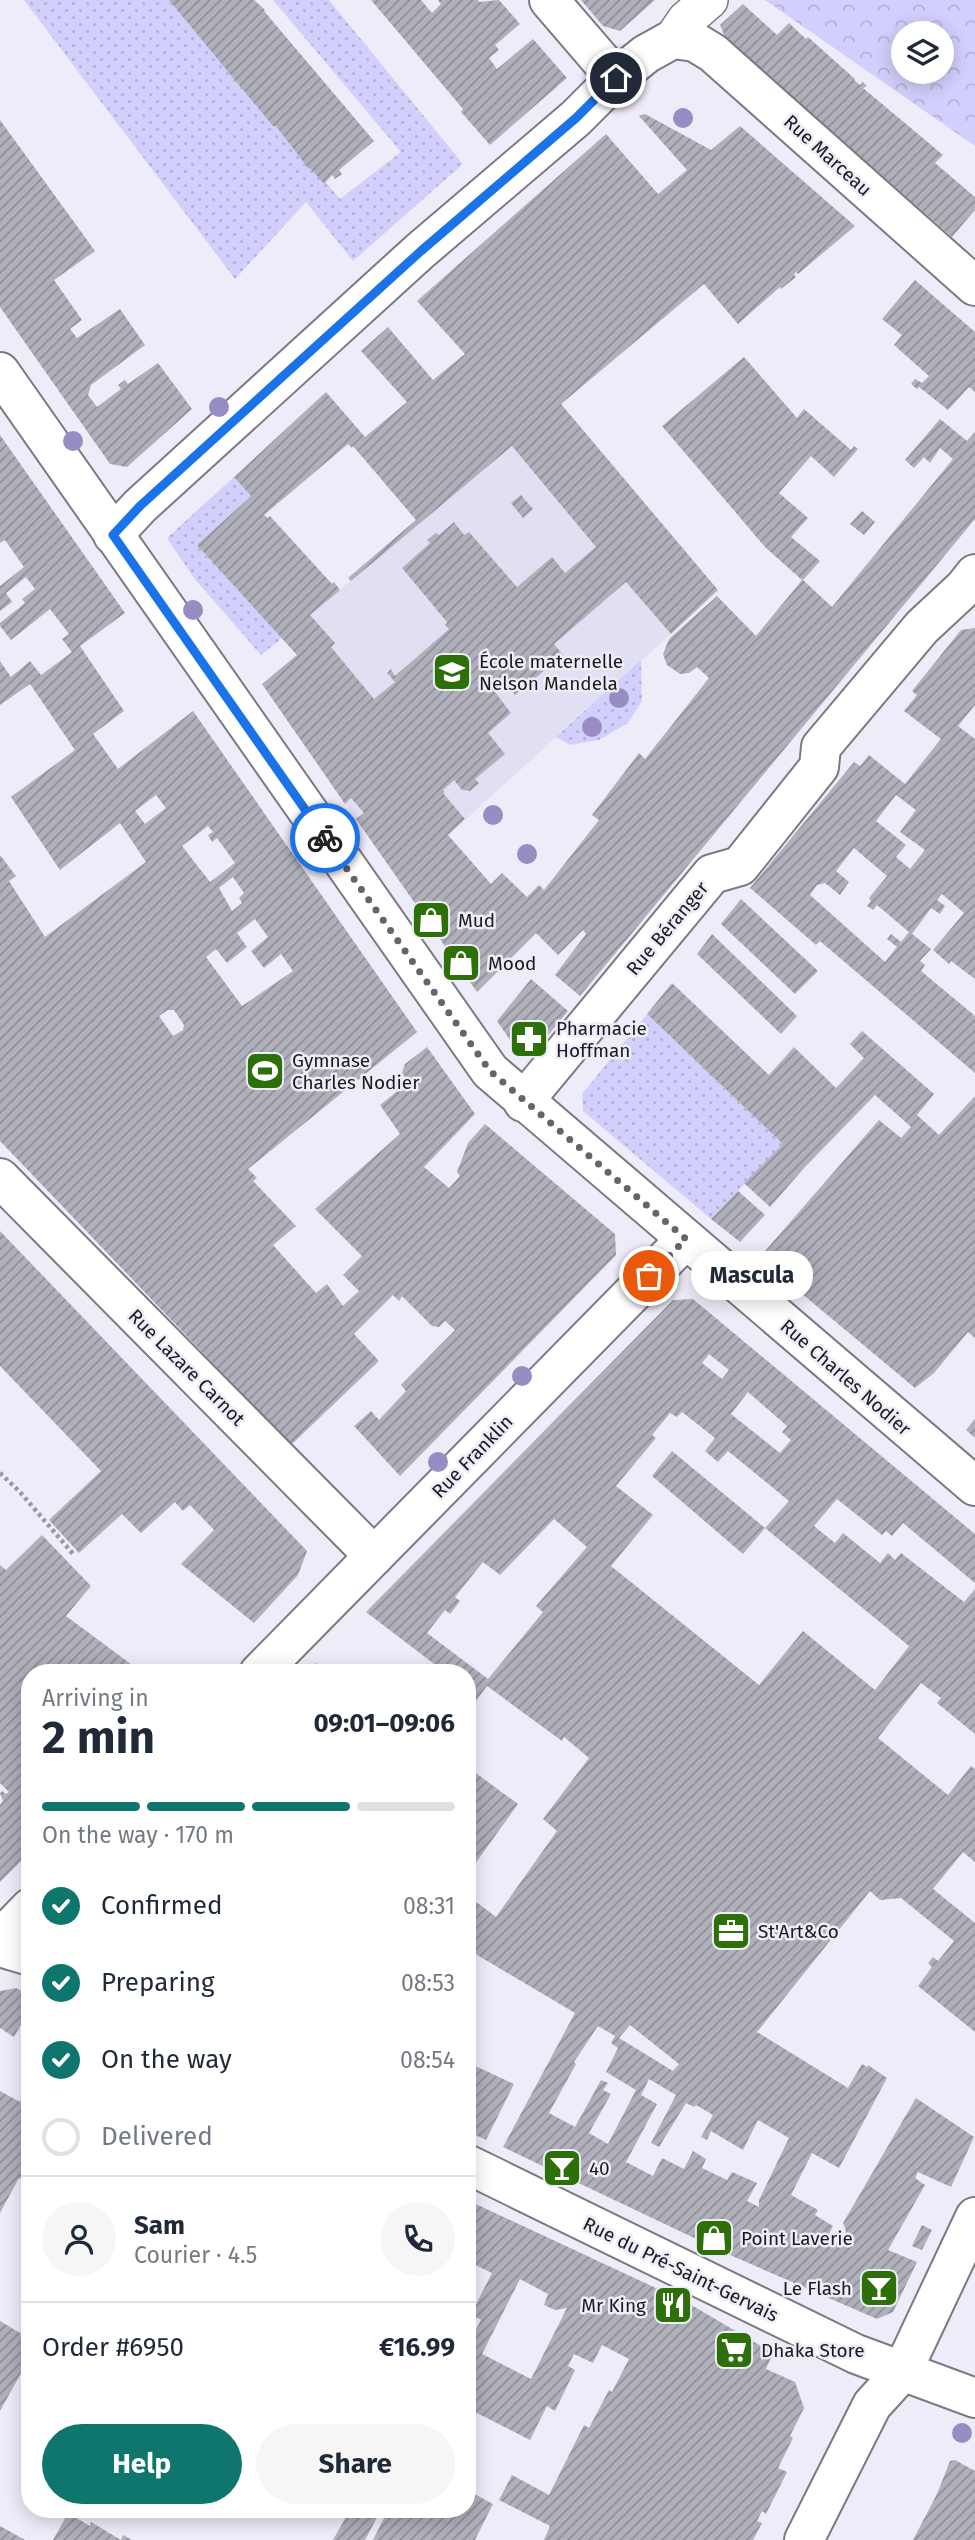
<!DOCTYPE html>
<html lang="en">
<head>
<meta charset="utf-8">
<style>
	:root { --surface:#fff; --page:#f6f6f7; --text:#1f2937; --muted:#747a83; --line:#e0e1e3; --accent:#0f766e }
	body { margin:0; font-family:"Fira Sans",sans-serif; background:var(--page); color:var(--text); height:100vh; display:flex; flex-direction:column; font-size:26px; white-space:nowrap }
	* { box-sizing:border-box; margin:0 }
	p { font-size:23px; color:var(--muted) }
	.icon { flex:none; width:38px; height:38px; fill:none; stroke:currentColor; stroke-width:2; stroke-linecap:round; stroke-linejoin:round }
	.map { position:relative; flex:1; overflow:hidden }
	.panel { position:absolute; left:21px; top:1664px; width:455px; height:854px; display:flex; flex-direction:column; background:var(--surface); border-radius:28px; box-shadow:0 4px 18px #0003 }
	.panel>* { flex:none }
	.controls { position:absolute; left:891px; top:21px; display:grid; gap:14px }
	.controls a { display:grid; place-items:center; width:63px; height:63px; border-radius:50%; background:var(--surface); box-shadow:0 4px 18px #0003; font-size:35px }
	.pin { position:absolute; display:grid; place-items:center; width:60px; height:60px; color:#fff; margin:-30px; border:4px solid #fff; border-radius:50%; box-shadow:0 2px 7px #0007 }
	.courier { position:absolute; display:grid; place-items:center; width:70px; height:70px; margin:-35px; border:5px solid #1a73e8; border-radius:50%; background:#fff; color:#222; box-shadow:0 2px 9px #0007 }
	.bubble { position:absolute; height:49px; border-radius:24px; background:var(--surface); box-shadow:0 4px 18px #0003; font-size:23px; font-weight:700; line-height:49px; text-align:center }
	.headline em { font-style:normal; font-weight:700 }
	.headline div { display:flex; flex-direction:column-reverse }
	.headline { display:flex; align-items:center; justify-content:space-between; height:119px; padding:0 21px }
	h1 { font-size:46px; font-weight:700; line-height:52px }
	.bar { display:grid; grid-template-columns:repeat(4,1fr); gap:10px 7px; align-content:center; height:84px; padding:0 21px }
	.bar i { height:9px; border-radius:5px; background:var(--line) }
	.bar .active { background:var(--accent) }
	.bar p { grid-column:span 4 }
	.line { display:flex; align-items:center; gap:18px; padding:0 21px; border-top:2px solid var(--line) }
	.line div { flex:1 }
	.round { display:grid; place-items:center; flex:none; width:74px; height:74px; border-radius:37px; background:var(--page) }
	ol { padding:0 21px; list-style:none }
	li { display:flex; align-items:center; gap:21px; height:77px }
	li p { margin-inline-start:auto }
	li .icon { padding:7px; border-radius:50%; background:var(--accent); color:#fff; stroke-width:4 }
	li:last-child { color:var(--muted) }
	li i { width:38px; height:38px; border:4px solid var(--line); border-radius:50% }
	.button { display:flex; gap:14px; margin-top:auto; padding:14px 21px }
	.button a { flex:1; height:80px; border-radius:42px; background:var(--accent); color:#fff; font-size:28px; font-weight:700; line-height:80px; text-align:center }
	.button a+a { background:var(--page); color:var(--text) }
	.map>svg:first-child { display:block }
</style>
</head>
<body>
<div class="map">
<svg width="975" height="2540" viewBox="0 0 975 2540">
	<defs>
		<pattern id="grass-dots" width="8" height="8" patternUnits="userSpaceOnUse" patternTransform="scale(1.75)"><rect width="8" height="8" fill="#d2cffc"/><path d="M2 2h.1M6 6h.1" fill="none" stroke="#b4b1d8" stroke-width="1.8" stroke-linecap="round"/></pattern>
		<pattern id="park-crowns" width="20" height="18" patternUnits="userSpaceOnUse" patternTransform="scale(1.75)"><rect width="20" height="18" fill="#d2cffc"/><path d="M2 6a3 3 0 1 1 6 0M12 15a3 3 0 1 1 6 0" fill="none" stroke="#b4b1d8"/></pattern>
		<pattern id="building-hatch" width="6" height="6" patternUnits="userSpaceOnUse" patternTransform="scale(1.75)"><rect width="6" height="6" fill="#b0b0bb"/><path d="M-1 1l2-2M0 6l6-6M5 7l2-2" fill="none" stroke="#8e8e97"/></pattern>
	</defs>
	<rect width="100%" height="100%" fill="#edecf8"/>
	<path fill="#e1e0f3" d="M512,446L671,634L448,835L396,876L262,684L297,655L282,638Z"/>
	<g fill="url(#grass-dots)">
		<path d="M24,0H170L340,199L401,152L273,0H329L463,164L353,261L306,202L235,279Z"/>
		<path d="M234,477L251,496L197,545L282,638L261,655L194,578L167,538Z"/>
		<path d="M641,660L642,701L628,723L599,740L570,745L556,737Z"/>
		<path d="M647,1014L783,1144L711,1219L583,1111L582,1094Z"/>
	</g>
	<path fill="url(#park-crowns)" fill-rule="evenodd" d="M765,0H975V146ZM903,33H942V72H903Z"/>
	<g fill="url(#building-hatch)" fill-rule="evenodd">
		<path d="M169,0H254L265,10L264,11L374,141L339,170L342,174L335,179L332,175L324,184L311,169L308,168L276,126H273Z"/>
		<path d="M371,0H421L432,13L441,4L438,0H478L479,2L499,0L520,24L495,45L499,50L489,58L497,69L533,39L567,78L490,145L461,112L463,109Z"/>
		<path d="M581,0H655L620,31L603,26Z"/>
		<path d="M743,4L777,35L789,23L806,39L808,37L855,79L854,80L860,85L863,82L867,86L863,88L943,155L935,163L975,197V210L952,237L726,39L720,25Z"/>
		<path d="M645,114L711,150L740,126L855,226L798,274L796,272L794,275L796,277L781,289L780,287L738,324L704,284L561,404L718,590L671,634L626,582L554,644L563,655L515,695L506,683L495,692L511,713L488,733L505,754L475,779L479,783L470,791L462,790L454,780L443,790L445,792L443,793L465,819L448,835L491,884L502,873L527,897L539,885L544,890L599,820L592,815L639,753L645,759L709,678L697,667L689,673L680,674L667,665L663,654L669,639L717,596L756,636L802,580L766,548L662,426L744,357L797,418L804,409L851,450L854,446L858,449L834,477L811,456L779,493L808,518L791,537L820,561L803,580L832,607L953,459L940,448L930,463L924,457L914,468L905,460L940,419L967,441L975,432V519L580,996L555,975L586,934L583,930L558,955L536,933L477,992L356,819L364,813L351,798L345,804L262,684L297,655L197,545L251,496L234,477L326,392L365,437L407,402L361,351L388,327L433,380L465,354L417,301L606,134L658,194L687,170L639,116ZM348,444L352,448L353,446L416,520L348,578L351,581L512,446L596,547L565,573L552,557L517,587L469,532L464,535L454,522L439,535L436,533L427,540L430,543L402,568L447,622L445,625L449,629L395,676L391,669L387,673L395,682L374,699L331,647L335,643L310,615L340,590L334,582L332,584L270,516L268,518L264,515Z"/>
		<path d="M0,120L95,251L54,280L82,320L70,329L77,338L120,309L145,345L91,385L88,395L97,407L121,389L118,385L125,380L128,384L158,363L192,409L127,467L110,464L0,307Z"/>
		<path d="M915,280L975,332V392L969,387L948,410L919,387L917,389L911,384L915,379L922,383L929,376L894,345L902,335L882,319Z"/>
		<path d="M0,435L125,613L80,646L124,711L93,734L118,769L193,711L417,1032L248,1169L257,1178L253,1181L296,1226L273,1245L316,1293L327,1284L343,1306L359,1291L343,1275L362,1256L315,1209L400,1134L380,1105L409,1082L402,1073L405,1064L427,1047L475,1114L424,1167L449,1188L460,1176L457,1172L468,1143L485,1124L615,1234L616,1255L400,1476L354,1426L371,1411L379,1420L406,1391L401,1385L455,1330L445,1321L439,1327L432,1326L402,1296L399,1301L393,1295L354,1334L379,1361L291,1445L0,1141V855L16,876L9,881L45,937L146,862L120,823L60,870L11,797L75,750L30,684L0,705V661L11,677L30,661L41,675L72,652L62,639L69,634L50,609L11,640L0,626V623L25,603L22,599L35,589L26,577L6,593L12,602L0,611V586L24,567L5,540L0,543ZM156,795L166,808L145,824L135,811ZM208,826L213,832L208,835L212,842L217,838L235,863L210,882L182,846ZM233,877L244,893L239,898L242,903L232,911L219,888ZM255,919L268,937L251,951L264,968L281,954L293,971L242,1006L206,957L216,949L227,963L247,947L237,933ZM168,1010H174L184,1025L183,1030L173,1036L159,1016Z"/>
		<path d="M521,495L533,509L523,518L511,503Z"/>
		<path d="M862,511L875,522L864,535L850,524Z"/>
		<path d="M975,628V705L958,726L975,739V979L951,961L949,964L933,950L964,913L942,894L937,900L945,906L940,914L931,908L912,934L931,949L920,961L925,965L921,971L975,1016V1073L820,941L816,945L750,888L854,762L860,766L869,755L905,784L941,739L904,711L917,695L912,691L961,630ZM896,795L916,810L900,832L925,850L910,869L896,857L906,845L876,821ZM854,848L887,876L869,898L871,901L867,906L873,910L877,905L909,932L901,942L891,934L887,939L897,947L885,962L810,895L817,885L825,883L840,895L849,882L836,871Z"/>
		<path d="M741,899L818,971L795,994L721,924Z"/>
		<path d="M712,934L797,1016L781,1034L697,954Z"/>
		<path d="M531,979L568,1011L536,1050H517L497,1021Z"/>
		<path d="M672,983L769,1075L794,1047L836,1088L864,1058L850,1044L862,1031L934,1094L917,1115L939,1135L975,1096V1338L968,1332L934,1373L915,1388L759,1258L879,1120L901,1138L911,1127L875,1095L805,1167L770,1207L744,1183L783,1144L647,1014Z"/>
		<path d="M738,1191L765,1215L740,1242L711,1219Z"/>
		<path d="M0,1231L307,1551L298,1575L254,1623L181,1564L214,1530L190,1505L183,1511L175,1502L141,1533L122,1514L79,1553L49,1520L101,1471L0,1366Z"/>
		<path d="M693,1299L975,1534V1583L903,1523L892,1536L886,1531L882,1535L837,1499L814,1526L835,1543L843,1533L880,1563L888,1553L895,1560L901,1553L964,1602L975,1589V1734L937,1703L941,1698L921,1683L878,1738L948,1795L971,1766L975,1769V1862L963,1852L933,1889L975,1923V2032L918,1986L932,1967L928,1963L933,1957L938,1961L954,1941L901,1898L880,1900L870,1891L757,2032L848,2088L862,2064L867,2067L868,2065L887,2078L839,2168L812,2153L791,2195L818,2210L815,2215L833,2226L827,2238L839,2244L846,2231L843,2223L916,2098L974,2137L951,2187L918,2172L915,2178L925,2185L888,2250L917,2262L893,2312L877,2319L730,2255L503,2147L575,2013L467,1949V1895L496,1917L557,1831L543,1819L589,1758L564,1737L562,1741L487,1686L470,1709L467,1707V1673H446L366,1612L673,1300ZM709,1354L729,1370L722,1379L702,1363ZM748,1392L787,1426L782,1432L791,1440L780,1453L731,1414ZM682,1412L715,1438L705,1451L718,1462L728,1451L789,1501L765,1528L909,1646L875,1690L803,1631L759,1685L611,1566L653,1515L616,1486L656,1438L652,1435L670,1413L677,1417ZM554,1519L587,1547L536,1606L543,1612L488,1679L427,1633L445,1610L450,1614L460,1601L455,1597L483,1562L500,1575ZM630,2025L679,2064L673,2071L619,2038ZM598,2026L615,2036L611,2043L618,2048L606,2072L636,2090L608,2144L589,2133L611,2094L603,2090L608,2083L601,2080L575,2127L549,2113L576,2064L574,2062ZM649,2079L676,2095L651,2143L659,2147L686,2103L694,2107L696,2105L713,2115L701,2137L707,2140L711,2131L743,2150L758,2120L789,2138L759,2200V2207L747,2201L757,2183L732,2172L727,2180L702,2168L706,2159L693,2151L684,2169L662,2158L653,2176L626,2162L657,2104L641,2095Z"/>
		<path d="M975,1419V1438L966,1430Z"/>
		<path d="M672,1451L765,1528L743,1554L652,1476Z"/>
		<path d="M42,1535L91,1586L66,1616L143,1673H68L58,1666L53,1673H30V1852L0,1882V1805L3,1801L0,1793L2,1791L6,1794L9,1792L0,1783V1565L6,1570Z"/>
		<path d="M316,1663L331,1673H306Z"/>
		<path d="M473,1771L518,1804L467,1875V1779Z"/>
		<path d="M16,1988L30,1995V2009L14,2037L0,2028V1991Z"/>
		<path d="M467,2062L514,2084L486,2140L467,2131Z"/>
		<path d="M30,2084V2183L19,2178L0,2213V2091L20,2102Z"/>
		<path d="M467,2200L688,2303L773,2353L766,2369L795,2382L804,2408L790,2436L793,2438L778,2468L787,2472L766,2514L762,2511L757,2521L762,2523L753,2540H544L550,2526L499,2500L512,2475L549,2495L584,2425L589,2428L609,2390L612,2392L629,2359L602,2345L593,2363L574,2354L568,2366L575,2370L555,2411L547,2406L530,2440L467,2408V2339L470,2340L481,2320L471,2314L492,2273L467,2261ZM520,2279L548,2294L544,2305L555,2310L567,2308L531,2379L482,2354Z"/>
		<path d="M922,2225L932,2230L922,2250L912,2246Z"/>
		<path d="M0,2321L30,2339V2357L0,2411Z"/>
		<path d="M955,2460L975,2471V2540H913L937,2494L950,2461Z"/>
		<path d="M467,2490L493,2504L475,2540H373L388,2510H467Z"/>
		<path d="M350,2510H381L365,2540H333Z"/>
		<path d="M68,2513L90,2526L91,2522L121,2540L123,2535L132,2540H53Z"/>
		<path d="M0,2526L25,2540H0Z"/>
	</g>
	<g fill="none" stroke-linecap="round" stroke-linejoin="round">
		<g stroke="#7a7a84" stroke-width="40">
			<path id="pedestrian" d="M673,39L686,20L709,0"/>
		</g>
		<g stroke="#7a7a84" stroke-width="42">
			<g id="minor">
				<path d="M549,0L616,78"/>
				<path d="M0,372L490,1071L975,1486"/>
				<path d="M113,535L140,506L420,251L576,118L616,78L646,54L673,39L695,42L713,53L975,286"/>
				<path d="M523,1102L712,874L740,866L819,767L821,747L922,627L964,588L975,574"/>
				<path d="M0,1178L374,1556"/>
				<path d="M259,1673L686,1239"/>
				<path d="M0,1939L30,1908"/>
				<path d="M804,2540L872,2405L902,2372L975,2217"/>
			</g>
		</g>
		<g stroke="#7a7a84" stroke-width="42">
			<g id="tertiary">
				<path d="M0,1947L30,1956"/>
				<path d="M467,2164L856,2354L975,2398"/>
			</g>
		</g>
		<path stroke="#9998a1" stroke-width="4.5" stroke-dasharray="3.5 3.5" stroke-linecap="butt" d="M0,1473L20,1492L74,1555"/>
		<use href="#pedestrian" stroke="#fff" stroke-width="37"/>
		<use href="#minor" stroke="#fff" stroke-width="38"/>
		<use href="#tertiary" stroke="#fff" stroke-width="38"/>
	</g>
	<g fill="#978dc2">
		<circle cx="683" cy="118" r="10"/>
		<circle cx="219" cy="407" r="10"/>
		<circle cx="73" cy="441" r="10"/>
		<circle cx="193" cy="610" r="10"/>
		<circle cx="619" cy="698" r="10"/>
		<circle cx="592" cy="727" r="10"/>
		<circle cx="493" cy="815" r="10"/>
		<circle cx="527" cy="854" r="10"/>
		<circle cx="522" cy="1376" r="10"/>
		<circle cx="438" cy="1462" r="10"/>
		<circle cx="962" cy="2433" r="10"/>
	</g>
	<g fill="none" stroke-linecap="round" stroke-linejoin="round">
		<path stroke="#64646a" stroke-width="7" stroke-dasharray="0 12.6" d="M325,838L490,1071L686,1239L649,1276"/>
		<path stroke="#1a73e8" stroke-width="9" d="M325,838L113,535L140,506L421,251L576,118L616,78"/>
	</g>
	<defs>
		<g id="school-square" transform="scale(2.0125)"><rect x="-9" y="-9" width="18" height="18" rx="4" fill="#2d700a" stroke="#edecf8"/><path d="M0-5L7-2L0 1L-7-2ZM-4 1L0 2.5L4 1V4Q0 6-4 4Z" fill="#fff"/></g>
		<g id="shop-square" transform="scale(2.0125)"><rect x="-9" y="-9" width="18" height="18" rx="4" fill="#2d700a" stroke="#edecf8"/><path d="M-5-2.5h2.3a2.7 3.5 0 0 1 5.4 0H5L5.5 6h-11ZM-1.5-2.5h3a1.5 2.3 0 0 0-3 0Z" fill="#fff"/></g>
		<g id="pharmacy-square" transform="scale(2.0125)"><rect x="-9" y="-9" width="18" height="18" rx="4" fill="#2d700a" stroke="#edecf8"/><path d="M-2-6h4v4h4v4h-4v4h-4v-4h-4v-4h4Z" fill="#fff"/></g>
		<g id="stadium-square" transform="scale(2.0125)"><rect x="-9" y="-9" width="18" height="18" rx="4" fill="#2d700a" stroke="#edecf8"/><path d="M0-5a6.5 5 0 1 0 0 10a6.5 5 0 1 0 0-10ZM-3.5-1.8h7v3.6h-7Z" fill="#fff"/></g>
		<g id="office-square" transform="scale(2.0125)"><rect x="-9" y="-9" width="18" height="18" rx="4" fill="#2d700a" stroke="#edecf8"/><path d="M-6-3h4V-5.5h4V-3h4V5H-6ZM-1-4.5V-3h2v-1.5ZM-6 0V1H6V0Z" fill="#fff"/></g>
		<g id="bar-square" transform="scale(2.0125)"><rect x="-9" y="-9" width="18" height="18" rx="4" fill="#2d700a" stroke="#edecf8"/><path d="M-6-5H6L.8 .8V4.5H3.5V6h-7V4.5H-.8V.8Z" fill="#fff"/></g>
		<g id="restaurant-square" transform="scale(2.0125)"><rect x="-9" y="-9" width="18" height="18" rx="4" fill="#2d700a" stroke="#edecf8"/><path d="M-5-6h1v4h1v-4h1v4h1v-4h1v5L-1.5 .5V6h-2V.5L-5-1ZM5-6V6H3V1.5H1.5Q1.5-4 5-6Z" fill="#fff"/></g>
		<g id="supermarket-square" transform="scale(2.0125)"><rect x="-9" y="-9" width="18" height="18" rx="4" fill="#2d700a" stroke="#edecf8"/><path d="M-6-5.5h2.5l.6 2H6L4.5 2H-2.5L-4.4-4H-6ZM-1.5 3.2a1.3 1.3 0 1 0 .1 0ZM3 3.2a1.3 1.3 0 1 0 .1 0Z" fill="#fff"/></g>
	</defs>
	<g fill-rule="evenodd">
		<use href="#school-square" x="452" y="672"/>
		<use href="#shop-square" x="431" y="920"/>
		<use href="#shop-square" x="461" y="963"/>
		<use href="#pharmacy-square" x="529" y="1039"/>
		<use href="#stadium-square" x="265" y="1071"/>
		<use href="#office-square" x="731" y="1931"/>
		<use href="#bar-square" x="562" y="2168"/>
		<use href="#shop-square" x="714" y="2238"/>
		<use href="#bar-square" x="879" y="2288"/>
		<use href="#restaurant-square" x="673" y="2305"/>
		<use href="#supermarket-square" x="734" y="2350"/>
	</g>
	<g text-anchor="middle" stroke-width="5" stroke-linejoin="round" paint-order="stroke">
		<g font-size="19" fill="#1a1a1e" stroke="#edecf8">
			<text transform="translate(828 155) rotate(42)" y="7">Rue Marceau</text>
			<text transform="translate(667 928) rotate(-50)" y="7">Rue Béranger</text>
			<text transform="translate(187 1367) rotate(45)" y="7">Rue Lazare Carnot</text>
			<text transform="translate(846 1377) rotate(41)" y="7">Rue Charles Nodier</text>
			<text transform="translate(472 1456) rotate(-46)" y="7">Rue Franklin</text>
			<text transform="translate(681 2269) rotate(26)" y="7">Rue du Pré-Saint-Gervais</text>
		</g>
		<g font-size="19" fill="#1a1a1e" stroke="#edecf8" text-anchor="start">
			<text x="479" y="668">École maternelle<tspan x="479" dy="22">Nelson Mandela</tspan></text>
			<text x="458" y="927">Mud</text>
			<text x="488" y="970">Mood</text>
			<text x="556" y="1035">Pharmacie<tspan x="556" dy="22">Hoffman</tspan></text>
			<text x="292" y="1067">Gymnase<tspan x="292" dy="22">Charles Nodier</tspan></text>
			<text x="758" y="1938">St'Art&amp;Co</text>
			<text x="589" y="2175">40</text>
			<text x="741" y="2245">Point Laverie</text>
			<text x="852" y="2295" text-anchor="end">Le Flash</text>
			<text x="646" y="2312" text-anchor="end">Mr King</text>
			<text x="761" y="2357">Dhaka Store</text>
		</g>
	</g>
</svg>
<div class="controls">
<a><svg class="icon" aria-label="layers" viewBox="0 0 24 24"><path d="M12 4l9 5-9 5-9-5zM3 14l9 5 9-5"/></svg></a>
</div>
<div class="pin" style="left:649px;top:1276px;background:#ea580c"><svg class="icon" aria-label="bag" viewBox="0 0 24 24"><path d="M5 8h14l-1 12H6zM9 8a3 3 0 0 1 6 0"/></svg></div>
<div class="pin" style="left:616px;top:78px;background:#1f2937"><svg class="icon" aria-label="home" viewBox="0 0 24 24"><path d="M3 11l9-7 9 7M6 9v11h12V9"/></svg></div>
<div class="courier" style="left:325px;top:838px"><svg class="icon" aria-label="bike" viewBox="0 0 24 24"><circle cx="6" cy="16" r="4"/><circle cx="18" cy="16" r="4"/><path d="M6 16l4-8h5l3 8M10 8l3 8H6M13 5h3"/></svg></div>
<div class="bubble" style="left:691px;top:1251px;width:122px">Mascula</div>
<section class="panel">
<div class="headline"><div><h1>2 min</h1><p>Arriving in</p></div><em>09:01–09:06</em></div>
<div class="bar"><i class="active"></i><i class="active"></i><i class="active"></i><i></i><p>On the way · 170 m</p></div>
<ol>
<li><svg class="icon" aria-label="check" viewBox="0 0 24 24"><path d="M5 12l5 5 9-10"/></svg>Confirmed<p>08:31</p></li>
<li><svg class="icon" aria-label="check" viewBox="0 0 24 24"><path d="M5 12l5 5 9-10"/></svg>Preparing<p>08:53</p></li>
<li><svg class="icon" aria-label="check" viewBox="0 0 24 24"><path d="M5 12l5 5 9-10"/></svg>On the way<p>08:54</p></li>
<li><i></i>Delivered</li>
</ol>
<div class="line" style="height:126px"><a class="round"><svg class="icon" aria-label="person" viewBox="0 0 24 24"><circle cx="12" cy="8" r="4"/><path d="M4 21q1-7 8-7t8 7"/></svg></a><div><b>Sam</b><p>Courier · 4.5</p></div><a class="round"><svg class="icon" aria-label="phone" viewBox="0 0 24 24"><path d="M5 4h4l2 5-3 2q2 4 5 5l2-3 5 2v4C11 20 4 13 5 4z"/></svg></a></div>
<div class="line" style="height:91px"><div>Order #6950</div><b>€16.99</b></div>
<div class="button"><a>Help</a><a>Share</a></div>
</section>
</div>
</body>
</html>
